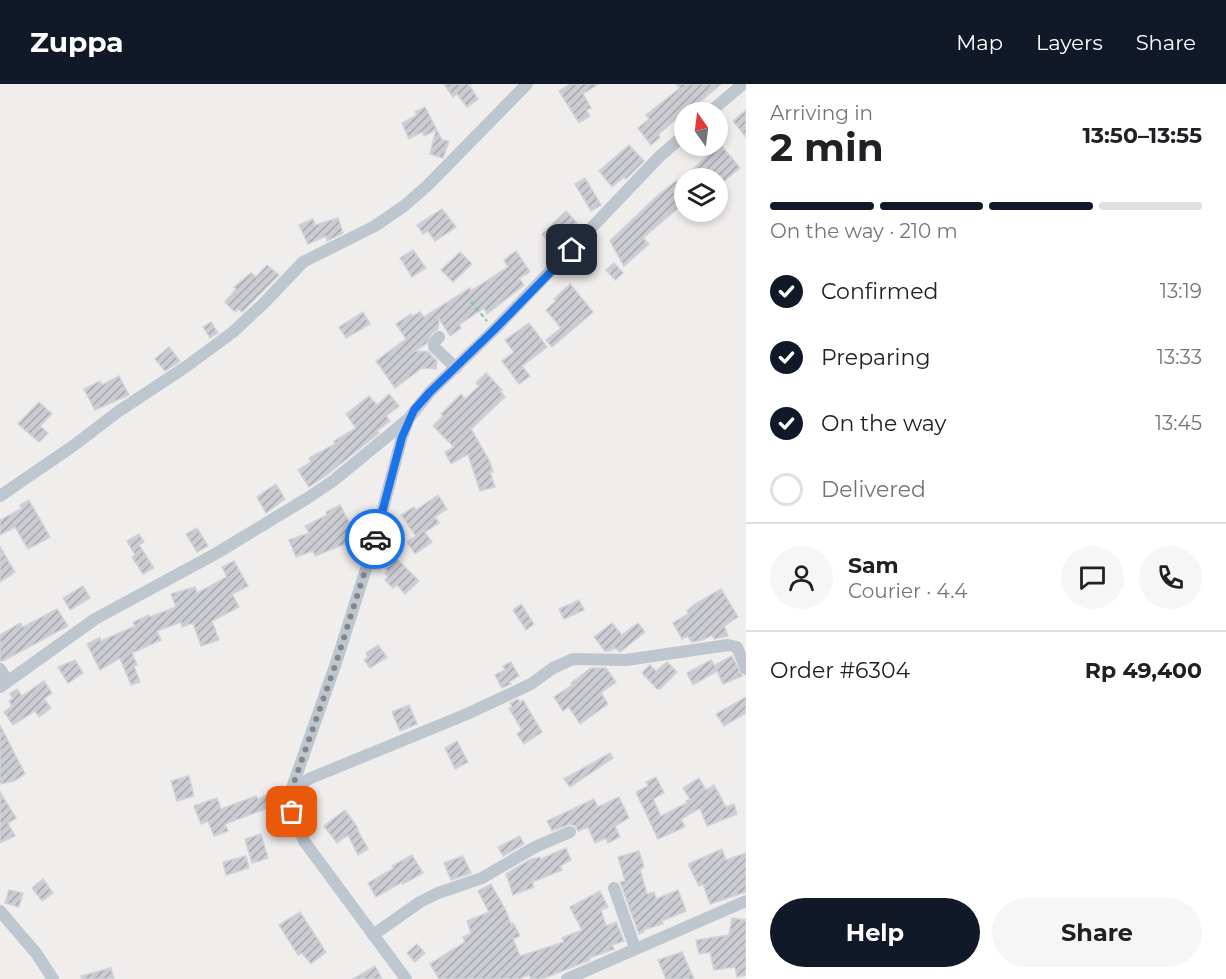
<!DOCTYPE html>
<html lang="en">
<head>
<meta charset="utf-8">
<style>
	:root { --surface:#fff; --page:#f6f6f6; --text:#202124; --muted:#757577; --line:#e0e0e0; --accent:#111827 }
	body { margin:0; font-family:Montserrat,sans-serif; background:var(--page); color:var(--text); height:100vh; display:flex; flex-direction:column; font-size:22px; white-space:nowrap }
	* { box-sizing:border-box; margin:0 }
	p { font-size:20px; color:var(--muted) }
	.icon { flex:none; width:33px; height:33px; fill:none; stroke:currentColor; stroke-width:2; stroke-linecap:round; stroke-linejoin:round }
	.map { position:relative; flex:1; overflow:hidden }
	.panel { display:flex; flex-direction:column; background:var(--surface); width:480px }
	.panel>* { flex:none }
	.needle { width:39px; rotate:346deg }
	.buttons { position:absolute; left:674px; top:18px; display:grid; gap:12px }
	.buttons a { display:grid; place-items:center; width:54px; height:54px; border-radius:50%; background:var(--surface); box-shadow:0 3px 9px #0003; font-size:30px }
	.pin { position:absolute; display:grid; place-items:center; width:51px; height:51px; color:#fff; margin:-26px; border-radius:12px; box-shadow:0 3px 9px #0006 }
	.courier { position:absolute; display:grid; place-items:center; width:60px; height:60px; margin:-30px; border:4px solid #1a73e8; border-radius:50%; background:#fff; color:#222; box-shadow:0 2px 8px #0007 }
	.overview em { font-style:normal; font-weight:700 }
	.overview div { display:flex; flex-direction:column-reverse }
	.overview { display:flex; align-items:center; justify-content:space-between; height:102px; padding:0 24px }
	h1 { font-size:39px; font-weight:700; line-height:45px }
	.bar { display:grid; grid-template-columns:repeat(4,1fr); gap:9px 6px; align-content:center; height:72px; padding:0 24px }
	.bar i { height:8px; border-radius:4px; background:var(--line) }
	.bar .active { background:var(--accent) }
	.bar p { grid-column:span 4 }
	.line { display:flex; align-items:center; gap:15px; padding:0 24px; border-top:2px solid var(--line) }
	.line div { flex:1 }
	.round { display:grid; place-items:center; flex:none; width:63px; height:63px; border-radius:32px; background:var(--page) }
	ol { padding:0 24px; list-style:none }
	li { display:flex; align-items:center; gap:18px; height:66px }
	li p { margin-inline-start:auto }
	li .icon { padding:6px; border-radius:50%; background:var(--accent); color:#fff; stroke-width:4 }
	li:last-child { color:var(--muted) }
	li i { width:33px; height:33px; border:3px solid var(--line); border-radius:50% }
	.cta { display:flex; gap:12px; margin-top:auto; padding:12px 24px }
	.cta a { flex:1; height:69px; border-radius:36px; background:var(--accent); color:#fff; font-size:24px; font-weight:700; line-height:69px; text-align:center }
	.cta a+a { background:var(--page); color:var(--text) }
	header { display:flex; align-items:center; gap:36px; box-sizing:border-box; height:84px; padding:0 30px; background:var(--accent); color:#fff }
	header strong { font-size:28px }
	nav { display:flex; gap:33px; margin-inline-start:auto; font-size:21px }
	main { display:flex; flex:1; min-height:0 }
	.map>svg:first-child { display:block }
</style>
</head>
<body>
<header>
<strong>Zuppa</strong>
<nav><a>Map</a><a>Layers</a><a>Share</a></nav>
</header>
<main>
<div class="map">
<svg width="746" height="895" viewBox="0 0 746 895">
	<defs>
		<pattern id="building-hatch" width="6" height="6" patternUnits="userSpaceOnUse" patternTransform="scale(1.5)"><rect width="6" height="6" fill="#caccd2"/><path d="M-1 1l2-2M0 6l6-6M5 7l2-2" fill="none" stroke="#a6a8ad"/></pattern>
	</defs>
	<rect width="100%" height="100%" fill="#f0eded"/>
	<g fill="url(#building-hatch)" stroke="#d1d3d8" stroke-width="1.5">
		<path d="M444,0H471L469,1L478,15L467,23L457,10L453,13Z"/>
		<path d="M570,0H598L583,10L591,24L586,26L590,32L579,39L559,7Z"/>
		<path d="M676,0H721L695,22L684,28L658,51L660,53L651,61L638,44L649,35L646,31L680,4Z"/>
		<path d="M425,23L442,56L449,57L443,74L430,70L436,46L424,52L422,48L409,55L402,39L417,31L415,28Z"/>
		<path d="M746,26V53L733,37Z"/>
		<path d="M720,60L740,84L717,103V94H684V119L643,154L649,160L624,182L610,157L657,112L676,97L678,99Z"/>
		<path d="M629,61L644,77L626,95L624,93L612,103L599,87Z"/>
		<path d="M585,94L601,121L591,127L575,100Z"/>
		<path d="M442,125L456,143L435,157L428,147L423,150L417,141Z"/>
		<path d="M566,127L577,139L576,141L579,145L564,160L561,156L553,163L542,150Z"/>
		<path d="M338,134L343,149L327,157L326,152L308,160L299,141L313,135L315,141Z"/>
		<path d="M413,166L426,184L412,193L400,174Z"/>
		<path d="M516,167L530,188L519,194L524,201L487,230L484,224L459,241L461,244L450,252L439,234L438,245L433,248L426,260L415,267L428,268L437,277L436,285L422,284L395,304L376,277L406,255L396,240L411,230L413,232L420,228L424,233L470,204L471,207L508,183L504,176Z"/>
		<path d="M460,168L472,180L453,198L441,186Z"/>
		<path d="M614,179L623,189L615,196L606,186Z"/>
		<path d="M267,181L279,191L242,228L238,225L235,228L225,218L236,205L234,203L251,189L256,193Z"/>
		<path d="M570,200L593,228L552,263L546,256L561,244L546,226L556,217L554,215Z"/>
		<path d="M363,228L370,240L346,254L339,243Z"/>
		<path d="M211,238L218,249L210,254L203,243Z"/>
		<path d="M529,239L547,263L522,282L530,292L519,300L502,277L514,268L505,256Z"/>
		<path d="M169,263L180,277L165,287L155,275Z"/>
		<path d="M486,289L502,306L500,307L505,313L471,345L489,376L493,388H490L495,403L480,407L468,370L451,380L445,368L454,363L433,342L443,332L441,330L461,310L465,315L479,302L476,299Z"/>
		<path d="M119,292L129,311L95,326L84,305L100,297L102,301Z"/>
		<path d="M389,310L399,322L386,332L390,337L377,347L379,349L328,390L309,403L298,386L311,378L309,374L335,360L334,357L356,344L346,330L369,312L377,321Z"/>
		<path d="M39,318L52,330L40,342L48,349L39,358L18,340Z"/>
		<path d="M276,400L285,415L266,429L257,413Z"/>
		<path d="M438,411L447,425L435,433L439,439L425,448L432,458L415,470L407,458L416,452L401,431L414,423L416,426Z"/>
		<path d="M29,416L50,453L28,465L15,443L0,451V436L19,426L22,424L20,421Z"/>
		<path d="M340,421L352,443L349,444L355,456L315,472L313,467L296,473L289,456L309,449L305,442L327,431L326,428Z"/>
		<path d="M197,444L208,462L197,468L186,450Z"/>
		<path d="M139,450L144,458L139,461L154,484L143,490L132,473L135,471L127,457Z"/>
		<path d="M0,463L15,488L0,498Z"/>
		<path d="M397,475L419,497L405,510L397,501L393,504L385,496L388,493L385,490L387,487L386,485Z"/>
		<path d="M234,477L248,502L232,510L239,523L212,537L219,556L201,562L193,539L182,543L181,538L157,547L161,556L132,569L137,581L134,582L140,598L131,601L120,574L100,586L87,560L100,553L101,557L135,542L133,538L149,531L150,533L176,523L171,510L195,503L197,509L227,493L222,483Z"/>
		<path d="M83,502L90,514L70,526L63,514Z"/>
		<path d="M721,505L738,533L724,542L728,552L714,555L712,551L703,556L691,558L688,552L682,555L673,539L688,530L687,527L695,520Z"/>
		<path d="M579,516L584,526L564,535L559,525Z"/>
		<path d="M521,520L534,540L526,546L513,526Z"/>
		<path d="M57,525L68,542L3,577H0V551L20,539L23,543Z"/>
		<path d="M612,539L622,551L638,539L645,548L620,568L615,564L610,567H605L594,553Z"/>
		<path d="M378,561L387,573L370,584L364,576L368,573L366,569Z"/>
		<path d="M732,572L742,592L723,600L717,587L693,601L687,589L711,576L717,585L715,581Z"/>
		<path d="M75,576L83,589L68,599L58,583Z"/>
		<path d="M511,578L519,592L509,598L511,600L502,604L495,591L505,586L503,582Z"/>
		<path d="M667,578L677,588L660,605H657L642,589L650,581L656,587Z"/>
		<path d="M591,584H606L616,598L601,609L608,620L580,640L569,623L563,627L554,613L572,601L571,599Z"/>
		<path d="M44,597L52,609L44,615L51,624L39,633L35,627L13,641L4,628L12,622L9,617L13,614L10,610L17,605L22,612Z"/>
		<path d="M746,613V629L724,642L716,630Z"/>
		<path d="M518,615L520,618L523,616L542,648L524,660L517,650L522,646L509,624L512,623L510,619Z"/>
		<path d="M409,621L417,640L400,647L392,628Z"/>
		<path d="M0,641L25,690L14,697L0,700Z"/>
		<path d="M457,657L468,678L455,685L445,664Z"/>
		<path d="M610,669L613,674L570,703L564,695Z"/>
		<path d="M189,692L194,712L177,717L171,697Z"/>
		<path d="M656,693L664,709L653,715L661,732L687,719L686,717L690,715L683,704L699,694L706,706L714,701L726,723L734,720L737,730L707,742L700,724L681,735L685,743L658,755L636,708L648,702L646,698Z"/>
		<path d="M0,708L16,734L8,739L15,752L0,759Z"/>
		<path d="M271,709L276,721L225,740L228,747L214,752L208,737L201,740L194,722L217,714L221,725L256,712L258,715Z"/>
		<path d="M619,713L629,734L615,742L620,753L608,759L606,754L595,759L588,743L578,747L575,742L570,740L552,747L547,737L594,715L598,723Z"/>
		<path d="M345,726L358,744L357,745L368,765L358,771L348,751L337,759L324,742Z"/>
		<path d="M261,750L268,774L252,779L245,755Z"/>
		<path d="M520,752L524,760L503,772L498,763Z"/>
		<path d="M566,764L571,776L560,782L562,786L532,798L534,803L513,811L506,790L531,775L540,773L541,775Z"/>
		<path d="M722,765L726,776L746,769V808L710,820L703,800L699,802L688,780Z"/>
		<path d="M639,767L644,783L640,785L647,810L654,808L656,815L678,806L686,827L662,837L663,840L643,846L644,848L639,850L620,798L625,797L618,773Z"/>
		<path d="M412,771L423,789L403,800L402,798L376,813L368,799L394,784L392,782Z"/>
		<path d="M246,772L249,784L226,791L223,778Z"/>
		<path d="M463,772L471,789L451,796L444,779Z"/>
		<path d="M43,795L53,809L42,817L32,804Z"/>
		<path d="M491,800L506,827L511,840L513,839L520,852L513,855L520,872L564,858L562,854L582,846L570,823L600,807L608,823L601,826L606,842L616,838L624,857L612,861L614,865L589,874L590,876L542,895H531L529,891L519,895H439L430,880L465,858L463,853L471,849L467,837L489,828L478,807Z"/>
		<path d="M9,806L23,809L19,823L5,819Z"/>
		<path d="M300,828L326,868L311,880L302,869L298,871L279,841Z"/>
		<path d="M732,834L746,836V891L737,893L735,883L714,886L710,868L699,870L696,856L729,851Z"/>
		<path d="M417,860L425,869L415,878L407,869Z"/>
		<path d="M682,868L694,895H666L658,876Z"/>
		<path d="M375,882L382,895H353Z"/>
		<path d="M111,884L114,895H82L81,892Z"/>
	</g>
	<g fill="none" stroke-linecap="round" stroke-linejoin="round">
		<path stroke="#76c8a8" stroke-width="2" stroke-dasharray="4.5 3" stroke-linecap="butt" d="M471,218L487,237"/>
		<g stroke="#bec6cf" stroke-width="12">
			<path d="M710,28L743,0"/>
			<path d="M439,253L434,259V263L456,284"/>
			<path d="M0,412L73,362L119,327L187,282L233,248L264,219L303,178L375,142L404,122L427,102L527,0"/>
			<path d="M0,585L8,597"/>
			<path d="M0,603L95,535L217,469L306,415L333,397L406,337"/>
			<path d="M292,704L311,694L467,630L531,600L553,584L573,575L626,576L728,561L737,563L746,585"/>
			<path d="M614,804L635,864"/>
			<path d="M0,827L36,869L53,895"/>
			<path d="M373,851L420,818L438,809L482,794L535,763L570,748"/>
			<path d="M406,895L304,757L292,728V704L336,579L372,466L402,353L409,334L430,308L495,245L659,73L684,51"/>
			<path d="M567,895L746,817"/>
		</g>
	</g>
	<g fill="none" stroke-linecap="round" stroke-linejoin="round">
		<path stroke="#82868d" stroke-width="6" stroke-dasharray="0 10.8" d="M292,728V704L336,579L375,455"/>
		<path stroke="#1a73e8" stroke-width="8" d="M375,455L402,353L414,326L430,308L495,245L572,166"/>
	</g>
</svg>
<div class="buttons">
<a><svg class="needle" viewBox="-14 -14 28 28"><path d="M0-13l5 13h-10z" fill="#e53935"/><path d="M0 13l5-13h-10z" fill="#757577"/></svg></a>
<a><svg class="icon" aria-label="layers" viewBox="0 0 24 24"><path d="M12 4l9 5-9 5-9-5zM3 14l9 5 9-5"/></svg></a>
</div>
<div class="pin" style="left:292px;top:728px;background:#ea580c"><svg class="icon" aria-label="bag" viewBox="0 0 24 24"><path d="M5 8h14l-1 12H6zM9 8a3 3 0 0 1 6 0"/></svg></div>
<div class="pin" style="left:572px;top:166px;background:#1f2937"><svg class="icon" aria-label="home" viewBox="0 0 24 24"><path d="M3 11l9-7 9 7M6 9v11h12V9"/></svg></div>
<div class="courier" style="left:375px;top:455px"><svg class="icon" aria-label="car" viewBox="0 0 24 24"><path d="M5 17H2v-5l4-1 3-4h7l3 4 3 1v5h-3M9 17h6M6 11h13"/><circle cx="7" cy="17" r="2"/><circle cx="17" cy="17" r="2"/></svg></div>
</div>
<section class="panel">
<div class="overview"><div><h1>2 min</h1><p>Arriving in</p></div><em>13:50–13:55</em></div>
<div class="bar"><i class="active"></i><i class="active"></i><i class="active"></i><i></i><p>On the way · 210 m</p></div>
<ol>
<li><svg class="icon" aria-label="check" viewBox="0 0 24 24"><path d="M5 12l5 5 9-10"/></svg>Confirmed<p>13:19</p></li>
<li><svg class="icon" aria-label="check" viewBox="0 0 24 24"><path d="M5 12l5 5 9-10"/></svg>Preparing<p>13:33</p></li>
<li><svg class="icon" aria-label="check" viewBox="0 0 24 24"><path d="M5 12l5 5 9-10"/></svg>On the way<p>13:45</p></li>
<li><i></i>Delivered</li>
</ol>
<div class="line" style="height:108px"><a class="round"><svg class="icon" aria-label="person" viewBox="0 0 24 24"><circle cx="12" cy="8" r="4"/><path d="M4 21q1-7 8-7t8 7"/></svg></a><div><b>Sam</b><p>Courier · 4.4</p></div><a class="round"><svg class="icon" aria-label="chat" viewBox="0 0 24 24"><path d="M4 5h16v11H9l-5 4z"/></svg></a><a class="round"><svg class="icon" aria-label="phone" viewBox="0 0 24 24"><path d="M5 4h4l2 5-3 2q2 4 5 5l2-3 5 2v4C11 20 4 13 5 4z"/></svg></a></div>
<div class="line" style="height:78px"><div>Order #6304</div><b>Rp 49,400</b></div>
<div class="cta"><a>Help</a><a>Share</a></div>
</section>
</main>
</body>
</html>
